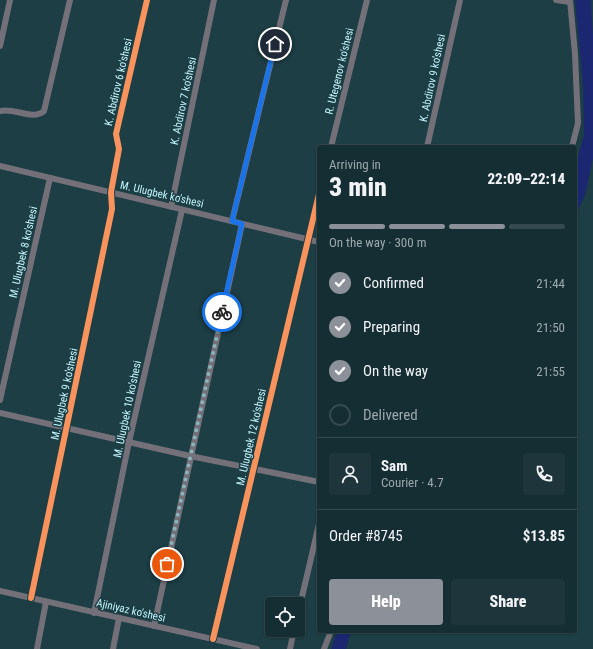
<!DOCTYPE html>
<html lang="en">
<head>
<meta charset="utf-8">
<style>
	:root { --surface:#152e33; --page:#1e363b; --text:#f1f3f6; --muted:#9da8ac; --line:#344a4e; --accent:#8c9099 }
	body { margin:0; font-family:"Roboto Condensed",sans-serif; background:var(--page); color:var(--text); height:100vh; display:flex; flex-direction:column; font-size:15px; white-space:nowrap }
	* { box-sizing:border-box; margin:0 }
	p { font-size:13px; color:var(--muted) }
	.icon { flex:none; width:22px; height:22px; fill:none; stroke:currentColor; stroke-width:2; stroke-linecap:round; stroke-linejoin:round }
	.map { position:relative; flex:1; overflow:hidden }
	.sheet { position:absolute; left:317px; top:145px; width:260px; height:488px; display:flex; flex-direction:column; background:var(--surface); border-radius:4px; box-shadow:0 1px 3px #0004,0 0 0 1px var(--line) }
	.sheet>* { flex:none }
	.buttons { position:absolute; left:265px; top:597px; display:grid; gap:8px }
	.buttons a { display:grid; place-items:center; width:40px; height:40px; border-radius:4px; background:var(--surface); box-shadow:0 1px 3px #0004,0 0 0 1px var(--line); font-size:20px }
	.pin { position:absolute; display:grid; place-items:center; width:34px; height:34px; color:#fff; margin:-17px; border:2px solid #fff; border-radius:50%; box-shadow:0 1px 4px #0007 }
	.courier { position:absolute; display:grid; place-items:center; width:40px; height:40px; margin:-20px; border:3px solid #1a73e8; border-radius:50%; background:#fff; color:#222; box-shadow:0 1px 5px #0007 }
	.headline em { font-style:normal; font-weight:800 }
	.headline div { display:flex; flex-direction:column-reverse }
	.headline { display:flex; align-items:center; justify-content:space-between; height:68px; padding:0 12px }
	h1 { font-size:26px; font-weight:800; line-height:30px }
	.bar { display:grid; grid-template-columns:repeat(4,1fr); gap:6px 4px; align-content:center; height:48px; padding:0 12px }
	.bar i { height:5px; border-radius:3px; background:var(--line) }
	.bar .current { background:var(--accent) }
	.bar p { grid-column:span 4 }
	.line { display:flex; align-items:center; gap:10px; padding:0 12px; border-top:1px solid var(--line) }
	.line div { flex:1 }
	.round { display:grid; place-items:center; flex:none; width:42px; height:42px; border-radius:4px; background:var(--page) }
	ol { padding:0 12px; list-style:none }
	li { display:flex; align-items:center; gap:12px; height:44px }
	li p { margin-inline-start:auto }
	li .icon { padding:4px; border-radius:50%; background:var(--accent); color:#fff; stroke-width:4 }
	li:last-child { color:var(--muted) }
	li i { width:22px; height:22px; border:2px solid var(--line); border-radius:50% }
	.cta { display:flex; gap:8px; margin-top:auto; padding:8px 12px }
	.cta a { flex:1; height:46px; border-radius:4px; background:var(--accent); color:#fff; font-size:16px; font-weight:800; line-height:46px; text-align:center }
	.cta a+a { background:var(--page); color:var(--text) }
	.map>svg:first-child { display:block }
</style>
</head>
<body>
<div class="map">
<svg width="593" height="649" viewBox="0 0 593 649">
	<rect width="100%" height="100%" fill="#1c3e44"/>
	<g fill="#1b2871">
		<path d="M575,0H591L593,37V158L585,195L575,216V167L584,135L583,85Z"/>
		<path d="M337,631H351L346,649H331Z"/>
	</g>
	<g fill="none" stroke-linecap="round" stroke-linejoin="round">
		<g stroke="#747079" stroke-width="6">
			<path d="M556,0L570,2"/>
			<path d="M570,0L575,54L578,123L572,147"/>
			<path d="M0,46L10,0"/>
			<path d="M0,111C14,107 33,121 44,111L70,0"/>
			<path d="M331,147L367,0"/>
			<path d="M427,147L460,0"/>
			<path d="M0,166L319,242"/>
			<path d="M171,207L214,0"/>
			<path d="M232,221L286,0"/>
			<path d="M0,400L50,178"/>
			<path d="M0,413L190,456L319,482"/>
			<path d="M0,591L257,649"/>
			<path d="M31,598L112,209L111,192L119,149L116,134L147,0"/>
			<path d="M94,613L129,442L182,210"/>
			<path d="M298,614L319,524"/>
			<path d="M154,626L242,224"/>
			<path d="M213,639L319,194"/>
			<path d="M37,649L46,602"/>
			<path d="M113,649L119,618"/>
			<path d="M290,649L294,630"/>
			<path d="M324,649L331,631"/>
		</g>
		<g stroke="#1c3e44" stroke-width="8">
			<g id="cycleway">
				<path d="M31,598L112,209L111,192L119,149L116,134L147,0"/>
				<path d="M213,639L319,194"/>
			</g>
		</g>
		<use href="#cycleway" stroke="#f8935d" stroke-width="6"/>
	</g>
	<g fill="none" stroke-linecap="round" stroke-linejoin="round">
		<path stroke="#89b4bc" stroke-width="4" stroke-dasharray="0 7.2" d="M167,564L222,312"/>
		<path stroke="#1a73e8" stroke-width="5" d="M222,312L242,224L232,221L275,44"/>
	</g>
	<g text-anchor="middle" stroke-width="3" stroke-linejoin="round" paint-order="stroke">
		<g font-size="11" fill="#c3f4fd" stroke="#1c3e44">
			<text transform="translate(339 71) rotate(-76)" y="4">R. Utegenov ko'shesi</text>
			<text transform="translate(432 78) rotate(-78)" y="4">K. Abdirov 9 ko'shesi</text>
			<text transform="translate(118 82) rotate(-77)" y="4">K. Abdirov 6 ko'shesi</text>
			<text transform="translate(183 101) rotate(-78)" y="4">K. Abdirov 7 ko'shesi</text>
			<text transform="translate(162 194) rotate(13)" y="4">M. Ulugbek ko'shesi</text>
			<text transform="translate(23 252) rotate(-77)" y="4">M. Ulugbek 8 ko'shesi</text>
			<text transform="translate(64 394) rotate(-78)" y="4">M. Ulugbek 9 ko'shesi</text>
			<text transform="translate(127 409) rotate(-78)" y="4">M. Ulugbek 10 ko'shesi</text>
			<text transform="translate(251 437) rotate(-77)" y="4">M. Ulugbek 12 ko'shesi</text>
			<text transform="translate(131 610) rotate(13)" y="4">Ajiniyaz ko'shesi</text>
		</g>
	</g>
</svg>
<div class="buttons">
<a><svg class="icon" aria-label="locate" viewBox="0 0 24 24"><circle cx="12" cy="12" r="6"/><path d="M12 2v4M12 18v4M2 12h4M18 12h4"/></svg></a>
</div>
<div class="pin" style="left:167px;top:564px;background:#ea580c"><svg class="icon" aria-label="bag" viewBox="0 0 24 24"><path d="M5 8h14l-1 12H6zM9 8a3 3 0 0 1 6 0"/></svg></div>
<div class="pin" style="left:275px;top:44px;background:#1f2937"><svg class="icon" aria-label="home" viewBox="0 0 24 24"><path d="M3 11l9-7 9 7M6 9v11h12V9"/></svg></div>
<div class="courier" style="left:222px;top:312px"><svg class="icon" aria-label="bike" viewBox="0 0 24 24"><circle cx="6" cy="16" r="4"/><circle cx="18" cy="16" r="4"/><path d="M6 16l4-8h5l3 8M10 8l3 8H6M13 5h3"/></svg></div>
<section class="sheet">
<div class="headline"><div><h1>3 min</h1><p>Arriving in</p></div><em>22:09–22:14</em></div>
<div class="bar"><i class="current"></i><i class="current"></i><i class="current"></i><i></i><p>On the way · 300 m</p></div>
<ol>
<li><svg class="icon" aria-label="check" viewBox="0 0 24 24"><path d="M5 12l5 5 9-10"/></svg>Confirmed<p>21:44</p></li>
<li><svg class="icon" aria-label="check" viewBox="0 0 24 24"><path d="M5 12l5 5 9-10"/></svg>Preparing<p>21:50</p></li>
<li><svg class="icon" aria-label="check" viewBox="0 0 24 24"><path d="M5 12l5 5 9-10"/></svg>On the way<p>21:55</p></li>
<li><i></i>Delivered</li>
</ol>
<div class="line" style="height:72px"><a class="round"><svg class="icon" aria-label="person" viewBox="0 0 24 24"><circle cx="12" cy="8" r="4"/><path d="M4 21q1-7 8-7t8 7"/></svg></a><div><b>Sam</b><p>Courier · 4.7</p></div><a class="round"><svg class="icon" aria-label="phone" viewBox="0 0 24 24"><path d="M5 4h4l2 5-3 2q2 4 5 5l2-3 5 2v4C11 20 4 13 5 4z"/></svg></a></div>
<div class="line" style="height:52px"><div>Order #8745</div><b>$13.85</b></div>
<div class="cta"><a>Help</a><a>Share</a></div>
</section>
</div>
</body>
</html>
